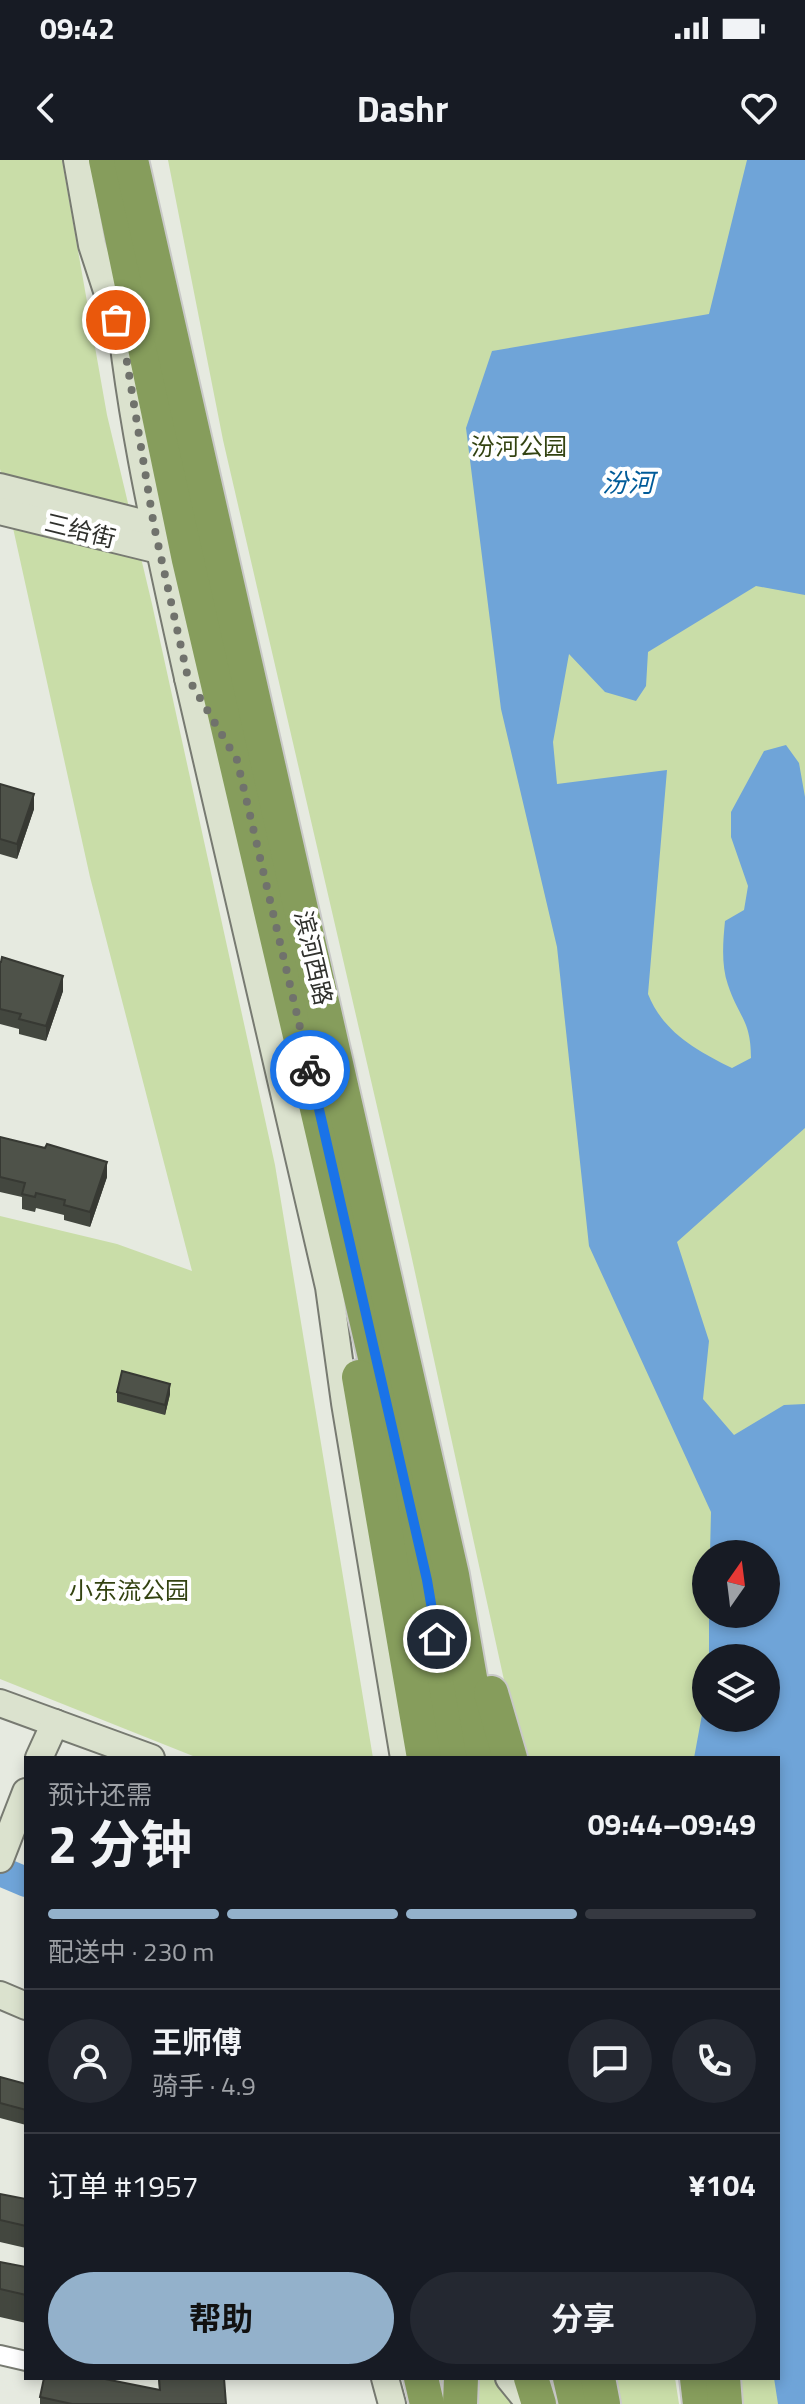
<!DOCTYPE html>
<html lang="zh">
<head>
<meta charset="utf-8">
<style>
	:root { --surface:#171b24; --page:#242831; --text:#f1f3f6; --muted:#9ea1a6; --line:#363941; --accent:#93b1cb }
	body { margin:0; font-family:"Titillium Web","Noto Sans SC",sans-serif; background:var(--page); color:var(--text); height:100vh; display:flex; flex-direction:column; font-size:30px; white-space:nowrap }
	* { box-sizing:border-box; margin:0 }
	p { font-size:26px; color:var(--muted) }
	.icon { flex:none; width:44px; height:44px; fill:none; stroke:currentColor; stroke-width:2; stroke-linecap:round; stroke-linejoin:round }
	.map { position:relative; flex:1; overflow:hidden }
	.panel { position:absolute; left:24px; top:1596px; width:756px; height:624px; display:flex; flex-direction:column; background:var(--surface); border-radius:0px; box-shadow:0 4px 12px #0003 }
	.panel>* { flex:none }
	.needle { width:52px; rotate:14deg }
	.buttons { position:absolute; left:692px; top:1380px; display:grid; gap:16px }
	.buttons a { display:grid; place-items:center; width:88px; height:88px; border-radius:50%; background:var(--surface); box-shadow:0 4px 12px #0003; font-size:40px }
	.pin { position:absolute; display:grid; place-items:center; width:68px; height:68px; color:#fff; margin:-34px; border:4px solid #fff; border-radius:50%; box-shadow:0 2px 8px #0007 }
	.courier { position:absolute; display:grid; place-items:center; width:80px; height:80px; margin:-40px; border:6px solid #1a73e8; border-radius:50%; background:#fff; color:#222; box-shadow:0 2px 10px #0007 }
	.overview em { font-style:normal; font-weight:700 }
	.overview div { display:flex; flex-direction:column-reverse }
	.overview { display:flex; align-items:center; justify-content:space-between; height:136px; padding:0 24px }
	h1 { font-size:52px; font-weight:700; line-height:60px }
	.bar { display:grid; grid-template-columns:repeat(4,1fr); gap:12px 8px; align-content:center; height:96px; padding:0 24px }
	.bar i { height:10px; border-radius:6px; background:var(--line) }
	.bar .current { background:var(--accent) }
	.bar p { grid-column:span 4 }
	.line { display:flex; align-items:center; gap:20px; padding:0 24px; border-top:2px solid var(--line) }
	.line div { flex:1 }
	.round { display:grid; place-items:center; flex:none; width:84px; height:84px; border-radius:42px; background:var(--page) }
	.primary-button { display:flex; gap:16px; margin-top:auto; padding:16px 24px }
	.primary-button a { flex:1; height:92px; border-radius:48px; background:var(--accent); color:#111; font-size:32px; font-weight:700; line-height:92px; text-align:center }
	.primary-button a+a { background:var(--page); color:var(--text) }
	.status { display:flex; justify-content:space-between; align-items:center; height:56px; padding:0 40px; background:var(--surface); direction:ltr }
	.status svg { height:22px; fill:currentColor }
	header { display:flex; justify-content:space-between; align-items:center; height:104px; padding:0 24px; background:var(--surface); font-size:36px; font-weight:700 }
	.map>svg:first-child { display:block }
</style>
</head>
<body>
<div class="status"><b>09:42</b><svg viewBox="0 0 49 12"><path d="M0 12V9h3v3zM5 12V6h3v6zM10 12V3h3v9zM15 12V0h3v12zM26 1h20v11H26zM47 4h2v5h-2z"/></svg></div>
<header><svg class="icon" aria-label="back" viewBox="0 0 24 24"><path d="M15 5l-7 7 7 7"/></svg>Dashr<svg class="icon" aria-label="heart" viewBox="0 0 24 24"><path d="M12 20l-8-8c-3-5 5-10 8-4 3-6 11-1 8 4z"/></svg></header>
<div class="map">
<svg width="805" height="2244" viewBox="0 0 805 2244">
	<rect width="100%" height="100%" fill="#e6eae0"/>
	<g fill="#c9dda8" fill-rule="evenodd">
		<path d="M0,0H62L107,255L152,444L275,1005L373,1598H198L0,1519V1056L117,1084L192,1111L90,717L0,309Z"/>
		<path d="M168,0H805V2244H730L723,2218H778V1598H521L409,1085L223,280ZM706,1394H766V1454H706ZM706,1498H766V1558H706Z"/>
		<path d="M434,2218H675L679,2244H440Z"/>
	</g>
	<path fill="#6fa4d8" d="M747,0H805V435L756,426L648,492L646,526L636,541L605,532L569,494L553,582L557,624L667,610L648,834C663,872 697,891 732,908L751,898C751,860 739,858 728,825C721,805 723,782 725,761L744,750L748,726L731,677V652L764,591L786,585L799,603L805,637V968L677,1082L709,1181L703,1239L734,1275L784,1245L805,1244V2244H778L774,2218H778V1598H694L706,1533V1558H766V1498H709V1454H766V1394H710L711,1352L589,1086L557,787L501,549L466,268L492,191L709,154Z"/>
	<g fill="none" stroke-linecap="round" stroke-linejoin="round">
		<path stroke="#6fa4d8" stroke-width="30" d="M0,1711L26,1722"/>
		<g stroke="#777a71" stroke-width="22">
			<path id="street" d="M0,2195L26,2201"/>
		</g>
		<g stroke="#777a71" stroke-width="30">
			<g id="secondary">
				<path d="M77,0L92,85L109,137"/>
				<path d="M116,108C126,246 158,383 188,518L196,532"/>
				<path d="M0,327L154,366"/>
				<path d="M0,351L159,390"/>
				<path d="M188,518L329,1127L345,1243L404,1598"/>
				<path d="M0,1543L151,1598"/>
				<path d="M39,1598L55,1563"/>
				<path d="M0,1699L26,1632"/>
				<path d="M0,1835L26,1846"/>
				<path d="M385,2218L392,2244"/>
				<path d="M509,2218L530,2244"/>
			</g>
		</g>
		<g stroke="#c9c9c8" stroke-width="38">
			<g id="highway">
				<path d="M106,0L189,400L427,1420L457,1598"/>
				<path d="M131,0L452,1415L484,1598"/>
				<path d="M359,1217L424,1598"/>
				<path d="M491,1533L510,1598"/>
				<path d="M421,2218L427,2244"/>
				<path d="M531,2218L539,2244"/>
				<path d="M570,2218L576,2244"/>
				<path d="M598,2218L603,2244"/>
				<path d="M697,2218L700,2244"/>
				<path d="M723,2218L725,2244"/>
				<path d="M460,2244L461,2218"/>
			</g>
		</g>
		<use href="#street" stroke="#fff" stroke-width="18"/>
		<use href="#secondary" stroke="#dbe2ce" stroke-width="26"/>
		<use href="#highway" stroke="#869d5c" stroke-width="34"/>
	</g>
	<g fill="#43473f">
		<path d="M0,624L34,649L17,699L0,694Z"/>
		<path d="M0,802L63,831L46,881L19,874V869L0,864Z"/>
		<path d="M0,977L107,1017L90,1067L64,1060V1055L36,1048L35,1052L22,1049V1037L0,1032Z"/>
		<path d="M117,1232L170,1234L165,1255L117,1242Z"/>
		<path d="M0,1917L26,1924V1965L0,1958Z"/>
		<path d="M0,2034L26,2039V2088L0,2082Z"/>
		<path d="M0,2102L26,2107V2163L0,2157Z"/>
		<path d="M158,2218H224L226,2244H40V2237L159,2230Z"/>
	</g>
	<g fill="#373933">
		<path d="M34,634V649L17,699V684Z"/>
		<path d="M63,816V831L46,881V866Z"/>
		<path d="M107,1002V1017L90,1067V1052Z"/>
		<path d="M170,1224V1234L165,1255V1245Z"/>
	</g>
	<g fill="#4e5249" stroke="#373933" stroke-width="2">
		<path d="M0,624L34,634L17,684L0,679Z"/>
		<path d="M2,797L63,816L46,866L19,859L21,854L0,849V802H1Z"/>
		<path d="M0,977L45,988L47,984L107,1002L90,1052L64,1045L65,1040L36,1033L35,1037L22,1034L25,1023L0,1017Z"/>
		<path d="M122,1211L170,1224L165,1245L117,1232Z"/>
		<path d="M0,1917L26,1924V1950L0,1943Z"/>
		<path d="M0,2034L26,2039V2066L0,2060Z"/>
		<path d="M0,2102L26,2107V2135L0,2129Z"/>
		<path d="M44,2218H100L160,2230L159,2218H224L226,2244H72L40,2237Z"/>
	</g>
	<g fill="none" stroke-linecap="round" stroke-linejoin="round">
		<path stroke="#70726c" stroke-width="8" stroke-dasharray="0 14.4" d="M116,160L124,184L154,366L188,518L237,600L310,910"/>
		<path stroke="#1a73e8" stroke-width="10" d="M310,910L427,1420L437,1479"/>
	</g>
	<g text-anchor="middle" stroke-width="8" stroke-linejoin="round" paint-order="stroke">
		<g font-size="24" fill="#334311" stroke="#fff">
			<text x="519" y="295">汾河公园</text>
			<text x="129" y="1439">小东流公园</text>
		</g>
		<g font-size="24" fill="#30312d" stroke="#fff">
			<text transform="translate(80 371) rotate(14)" y="8">三给街</text>
			<text transform="translate(313 798) rotate(77)" y="8">滨河西路</text>
		</g>
		<g font-size="26" font-style="italic" fill="#005b99" stroke="#fff">
			<text x="628" y="332">汾河</text>
		</g>
	</g>
</svg>
<div class="buttons">
<a><svg class="needle" viewBox="-14 -14 28 28"><path d="M0-13l5 13h-10z" fill="#e53935"/><path d="M0 13l5-13h-10z" fill="#9ea1a6"/></svg></a>
<a><svg class="icon" aria-label="layers" viewBox="0 0 24 24"><path d="M12 4l9 5-9 5-9-5zM3 14l9 5 9-5"/></svg></a>
</div>
<div class="pin" style="left:116px;top:160px;background:#ea580c"><svg class="icon" aria-label="bag" viewBox="0 0 24 24"><path d="M5 8h14l-1 12H6zM9 8a3 3 0 0 1 6 0"/></svg></div>
<div class="pin" style="left:437px;top:1479px;background:#1f2937"><svg class="icon" aria-label="home" viewBox="0 0 24 24"><path d="M3 11l9-7 9 7M6 9v11h12V9"/></svg></div>
<div class="courier" style="left:310px;top:910px"><svg class="icon" aria-label="bike" viewBox="0 0 24 24"><circle cx="6" cy="16" r="4"/><circle cx="18" cy="16" r="4"/><path d="M6 16l4-8h5l3 8M10 8l3 8H6M13 5h3"/></svg></div>
<section class="panel">
<div class="overview"><div><h1>2 分钟</h1><p>预计还需</p></div><em>09:44–09:49</em></div>
<div class="bar"><i class="current"></i><i class="current"></i><i class="current"></i><i></i><p>配送中 · 230 m</p></div>
<div class="line" style="height:144px"><a class="round"><svg class="icon" aria-label="person" viewBox="0 0 24 24"><circle cx="12" cy="8" r="4"/><path d="M4 21q1-7 8-7t8 7"/></svg></a><div><b>王师傅</b><p>骑手 · 4.9</p></div><a class="round"><svg class="icon" aria-label="chat" viewBox="0 0 24 24"><path d="M4 5h16v11H9l-5 4z"/></svg></a><a class="round"><svg class="icon" aria-label="phone" viewBox="0 0 24 24"><path d="M5 4h4l2 5-3 2q2 4 5 5l2-3 5 2v4C11 20 4 13 5 4z"/></svg></a></div>
<div class="line" style="height:104px"><div>订单 #1957</div><b>¥104</b></div>
<div class="primary-button"><a>帮助</a><a>分享</a></div>
</section>
</div>
</body>
</html>
